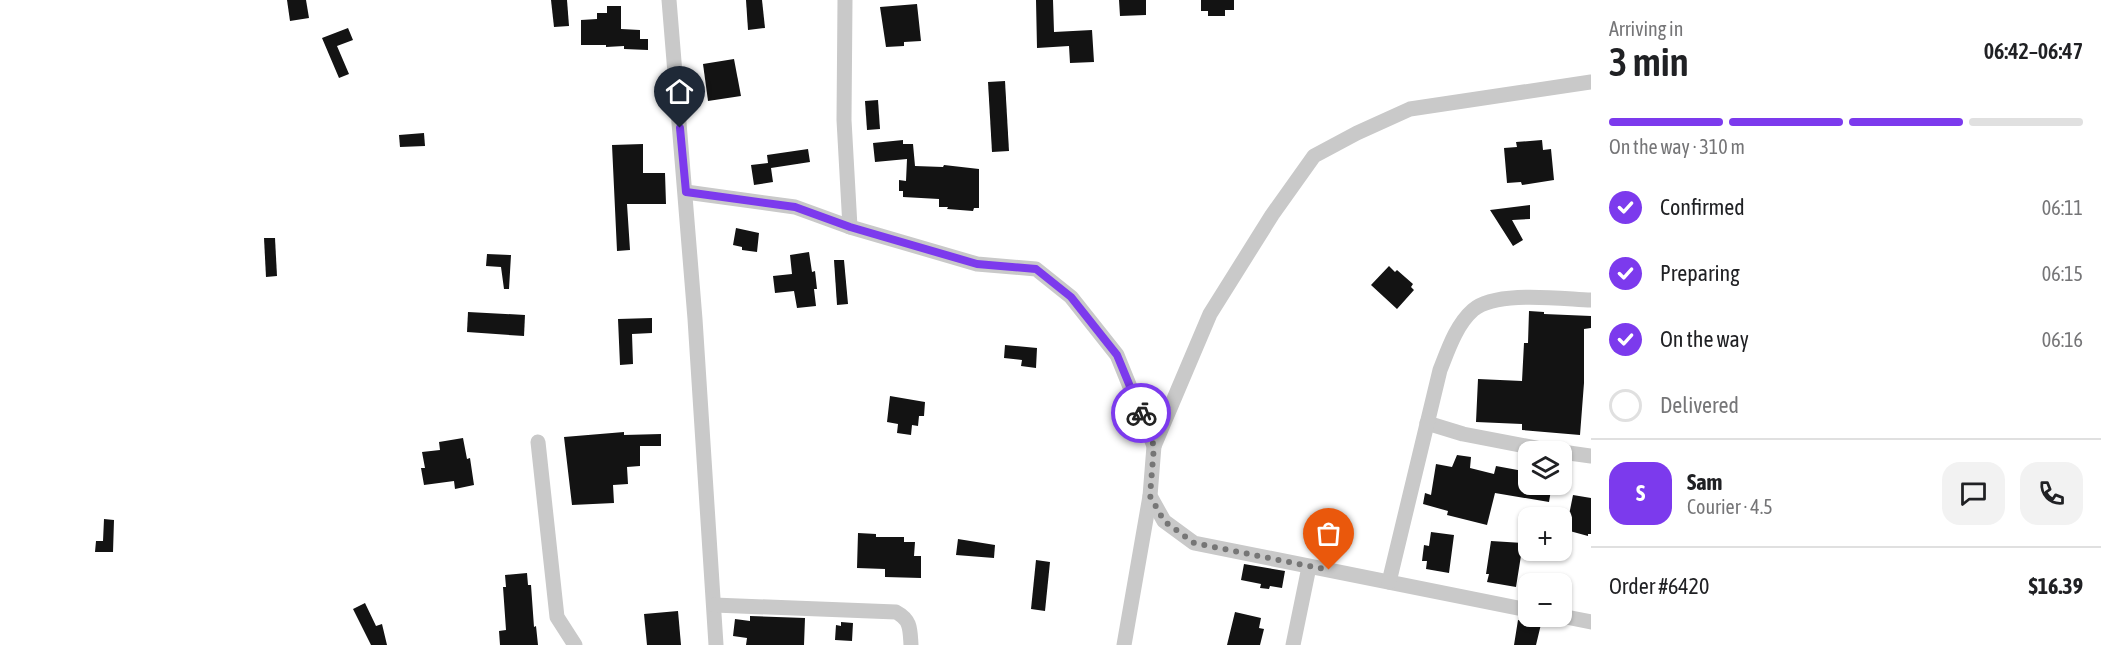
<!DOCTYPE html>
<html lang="en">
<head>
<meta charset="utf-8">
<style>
	:root { --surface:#fff; --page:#f2f2f2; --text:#202124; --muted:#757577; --line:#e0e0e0; --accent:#7c3aed }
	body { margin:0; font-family:"Asap Condensed",sans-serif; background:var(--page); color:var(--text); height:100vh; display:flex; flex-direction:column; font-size:22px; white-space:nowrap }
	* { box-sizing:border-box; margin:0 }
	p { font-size:20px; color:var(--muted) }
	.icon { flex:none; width:33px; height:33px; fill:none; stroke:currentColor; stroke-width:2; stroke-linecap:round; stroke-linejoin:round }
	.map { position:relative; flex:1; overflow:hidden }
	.side { display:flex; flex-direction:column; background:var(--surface); width:510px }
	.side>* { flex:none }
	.fabs { position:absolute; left:1518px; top:441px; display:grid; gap:12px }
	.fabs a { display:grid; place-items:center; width:54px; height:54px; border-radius:12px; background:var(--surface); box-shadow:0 2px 4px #0004; font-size:30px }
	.pin { position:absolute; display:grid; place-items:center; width:51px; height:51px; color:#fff; margin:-62px -26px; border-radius:50% 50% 50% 0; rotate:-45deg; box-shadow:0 0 6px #0007 }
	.pin .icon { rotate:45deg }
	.courier { position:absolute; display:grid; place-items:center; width:60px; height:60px; margin:-30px; border:4px solid #7c3aed; border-radius:50%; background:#fff; color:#222; box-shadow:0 2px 8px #0007 }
	.head em { font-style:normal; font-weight:600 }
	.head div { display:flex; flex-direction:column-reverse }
	.head { display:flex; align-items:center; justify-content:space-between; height:102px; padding:0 18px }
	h1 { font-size:39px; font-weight:600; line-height:45px }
	.bar { display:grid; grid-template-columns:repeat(4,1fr); gap:9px 6px; align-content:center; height:72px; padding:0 18px }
	.bar i { height:8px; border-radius:4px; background:var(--line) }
	.bar .current { background:var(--accent) }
	.bar p { grid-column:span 4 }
	.line { display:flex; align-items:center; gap:15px; padding:0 18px; border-top:2px solid var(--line) }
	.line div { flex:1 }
	.round { display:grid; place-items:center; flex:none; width:63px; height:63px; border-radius:18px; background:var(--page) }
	ol { padding:0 18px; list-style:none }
	li { display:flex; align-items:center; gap:18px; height:66px }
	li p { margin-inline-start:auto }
	li .icon { padding:6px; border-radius:50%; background:var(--accent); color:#fff; stroke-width:4 }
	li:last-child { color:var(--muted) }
	li i { width:33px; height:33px; border:3px solid var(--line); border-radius:50% }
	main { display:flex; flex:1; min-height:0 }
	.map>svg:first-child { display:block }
</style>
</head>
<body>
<main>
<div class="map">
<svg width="1591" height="645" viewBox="0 0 1591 645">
	<rect width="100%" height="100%" fill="#fff"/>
	<g fill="#131313">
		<path d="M287,0H306L309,18L290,21Z"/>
		<path d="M551,0H567L569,26L554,27Z"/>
		<path d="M746,0H762L765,28L748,30Z"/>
		<path d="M1036,0H1053L1054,32L1092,30L1094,62L1070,63L1069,46L1037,48Z"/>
		<path d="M1119,0H1146V15L1120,16Z"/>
		<path d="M1201,0H1234V10H1225V16H1208V11H1201Z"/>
		<path d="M917,4L921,41L904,42V46L886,47L880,7Z"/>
		<path d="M607,6H621V29L640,30V39H648V50L624,49V46L606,47V45H581V20L597,19V13H607Z"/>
		<path d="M348,28L353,40L337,46L349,74L339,78L322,38Z"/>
		<path d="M734,59L741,96L708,101L703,64Z"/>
		<path d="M1005,81L1009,151L992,152L988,82Z"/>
		<path d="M878,100L880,129L867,130L865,101Z"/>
		<path d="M424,133L425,146L400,147L399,135Z"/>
		<path d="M903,140V144H913L915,166L943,167L944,165L979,169V208H974L973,211L947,209L948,207H939V199L903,197V191H899V180L906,181L907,159L875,162L873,143Z"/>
		<path d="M1542,140L1543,150L1551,149L1554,180L1522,185L1521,182L1507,183L1504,148L1517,147L1516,142Z"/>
		<path d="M643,144V173H665L666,204H627L630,250L617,251L612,145Z"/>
		<path d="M808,149L810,162L771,168L773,182L754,185L751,165L768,163L767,155Z"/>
		<path d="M1530,205V219L1512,220L1523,240L1513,246L1490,210Z"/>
		<path d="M736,228L759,233L757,252L742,250V247L733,245Z"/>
		<path d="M264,238H275L277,276L266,277Z"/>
		<path d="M809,252L812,272L815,271L817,289H814L816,306L797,308L794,291L775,293L773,276L792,274L790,255Z"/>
		<path d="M487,254L511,255L509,289H504L501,267L486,266Z"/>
		<path d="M834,260H844L848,304L837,305Z"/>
		<path d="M1389,266L1395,272L1397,270L1413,284L1411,287L1414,290L1397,309L1371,285Z"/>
		<path d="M1529,311L1544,312V314L1591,316V328L1584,329V383L1580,435L1522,430V424L1476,422L1478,379L1522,381L1524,343H1528Z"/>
		<path d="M468,312L525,315L524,336L467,332Z"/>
		<path d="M652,318V333L632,334L633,364L620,365L618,319Z"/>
		<path d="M1005,345L1037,348L1036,368L1021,366L1022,360L1004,358Z"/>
		<path d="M890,396L925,402L924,416H919L918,426L912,425L911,435L897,433L898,424L887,422Z"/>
		<path d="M624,432V435L661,434V446H640V466L627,467L628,484L613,485L614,503L572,505L564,437Z"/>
		<path d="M463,438L467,459L470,458L474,485L455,489L454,481L424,485L421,468H425L422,452L440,450L439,442Z"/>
		<path d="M1457,455L1471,457L1470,468L1494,474L1496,466L1523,471V473L1528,474V484H1552L1549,502L1495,493L1487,525L1447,515L1448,511L1423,504L1425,493L1431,495L1436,464L1452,467Z"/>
		<path d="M1573,495L1591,498V534H1588V536L1566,530Z"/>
		<path d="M104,519L114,520L113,552H95L96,541H103Z"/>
		<path d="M1431,532L1454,535L1449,573L1426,569L1427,561H1422L1424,545L1429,546Z"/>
		<path d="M858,533L876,534V537H904V542H915L914,556H921V578L885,577V569L857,568Z"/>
		<path d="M958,539L995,545L994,558L956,555Z"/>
		<path d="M1491,541L1523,543L1516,587L1487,582L1489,574H1486Z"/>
		<path d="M1036,560L1050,562L1045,611L1031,609Z"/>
		<path d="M1244,564L1285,571L1282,588L1270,586L1269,589L1260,588L1261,584L1241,580Z"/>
		<path d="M527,573L528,585H531L534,627L536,626L538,645H500L499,631L506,630L503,587H506L505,575Z"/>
		<path d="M365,603L376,626L382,624L387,645H371L353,609Z"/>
		<path d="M678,611L681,645H647L644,614Z"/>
		<path d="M1235,612L1261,618L1259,628L1264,629L1260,645H1227Z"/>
		<path d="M750,616L805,618L804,645H746L747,638L733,636L735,619L750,621Z"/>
		<path d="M1533,618L1542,620L1536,645H1514L1518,620L1530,622Z"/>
		<path d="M841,622L853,623L852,641L835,640L836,625L841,626Z"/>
	</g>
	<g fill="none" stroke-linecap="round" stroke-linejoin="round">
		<g stroke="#c9c9c9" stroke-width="15">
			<path d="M669,0L695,319L716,645"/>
			<path d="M845,0L844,120L850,227L977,264L1036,269L1071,297L1117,355L1154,446L1150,496L1164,521L1194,543L1528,610"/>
			<path d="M686,192L795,207L850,227"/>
			<path d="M1427,423L1463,434L1557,452"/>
			<path d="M538,442L557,617L575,645"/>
			<path d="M1154,446L1210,314L1272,215L1314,156L1357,133L1410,109L1591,82"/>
			<path d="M1562,452L1591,456"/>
			<path d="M1389,582L1440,370C1448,350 1456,325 1473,310C1496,290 1562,299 1591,300"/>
			<path d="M714,605L896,612C911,620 910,629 911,645"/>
			<path d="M1561,616L1591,622"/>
			<path d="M1124,645L1150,496"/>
			<path d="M1293,645L1309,567"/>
		</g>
	</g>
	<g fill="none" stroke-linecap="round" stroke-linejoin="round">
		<path stroke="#767676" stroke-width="6" stroke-dasharray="0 10.8" d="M1141,413L1154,446L1150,496L1164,521L1194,543L1329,570"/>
		<path stroke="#7c3aed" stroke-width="8" d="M680,128L686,192L795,207L850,227L977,264L1036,269L1071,297L1117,355L1141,413"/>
	</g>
</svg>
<div class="fabs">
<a><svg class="icon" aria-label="layers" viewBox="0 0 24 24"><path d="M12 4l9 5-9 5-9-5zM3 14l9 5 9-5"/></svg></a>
<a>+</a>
<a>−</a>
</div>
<div class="pin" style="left:1329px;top:570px;background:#ea580c"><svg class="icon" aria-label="bag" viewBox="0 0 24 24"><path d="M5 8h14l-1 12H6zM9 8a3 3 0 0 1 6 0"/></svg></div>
<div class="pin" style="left:680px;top:128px;background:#1f2937"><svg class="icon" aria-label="home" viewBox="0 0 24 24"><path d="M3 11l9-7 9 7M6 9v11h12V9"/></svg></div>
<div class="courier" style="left:1141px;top:413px"><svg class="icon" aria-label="bike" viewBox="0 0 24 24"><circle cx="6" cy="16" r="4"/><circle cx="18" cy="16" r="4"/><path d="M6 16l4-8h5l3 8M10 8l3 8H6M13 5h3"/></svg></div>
</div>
<section class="side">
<div class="head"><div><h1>3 min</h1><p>Arriving in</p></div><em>06:42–06:47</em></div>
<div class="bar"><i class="current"></i><i class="current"></i><i class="current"></i><i></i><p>On the way · 310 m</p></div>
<ol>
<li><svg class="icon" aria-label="check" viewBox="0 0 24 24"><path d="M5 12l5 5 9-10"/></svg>Confirmed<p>06:11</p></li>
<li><svg class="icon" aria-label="check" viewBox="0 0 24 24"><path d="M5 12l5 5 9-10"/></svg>Preparing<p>06:15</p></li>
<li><svg class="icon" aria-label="check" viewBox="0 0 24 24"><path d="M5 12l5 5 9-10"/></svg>On the way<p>06:16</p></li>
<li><i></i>Delivered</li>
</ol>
<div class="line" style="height:108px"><b class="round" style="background:var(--accent);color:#fff">S</b><div><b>Sam</b><p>Courier · 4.5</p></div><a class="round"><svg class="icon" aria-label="chat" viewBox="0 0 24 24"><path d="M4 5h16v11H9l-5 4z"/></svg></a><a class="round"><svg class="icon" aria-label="phone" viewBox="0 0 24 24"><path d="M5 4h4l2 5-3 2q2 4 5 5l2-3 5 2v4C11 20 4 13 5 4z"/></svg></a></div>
<div class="line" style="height:78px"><div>Order #6420</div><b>$16.39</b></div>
</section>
</main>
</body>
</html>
